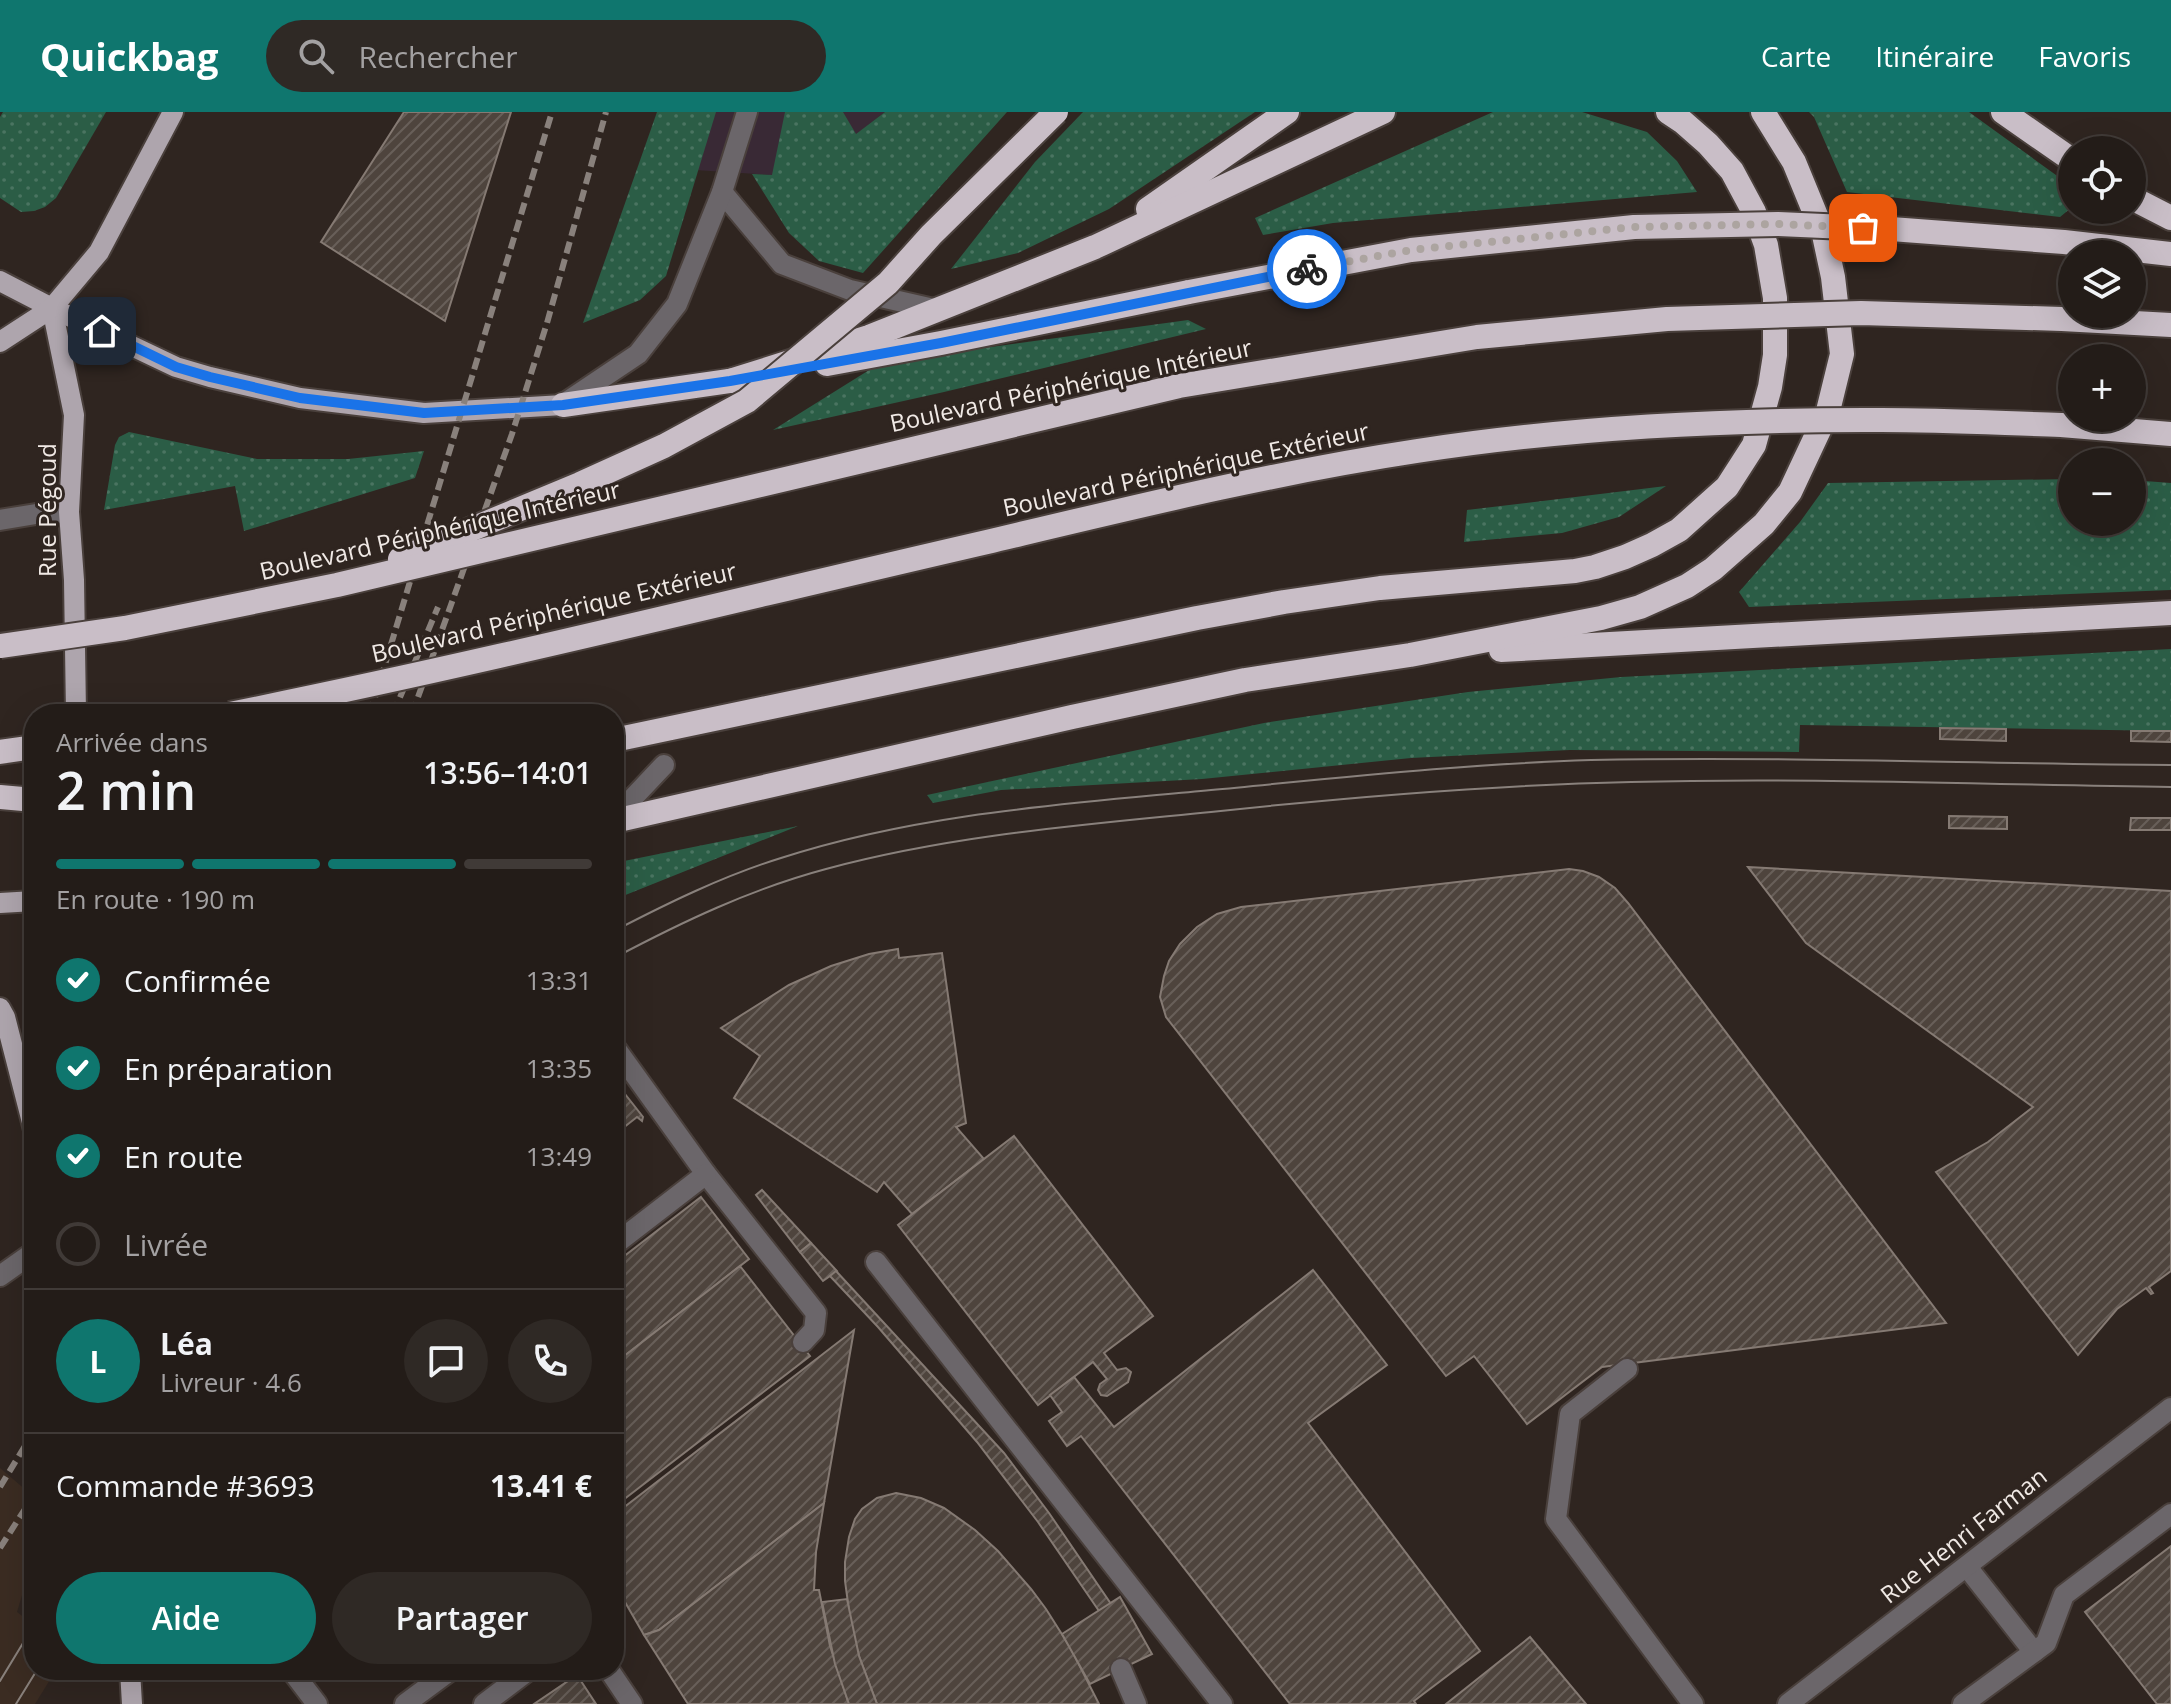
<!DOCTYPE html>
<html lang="fr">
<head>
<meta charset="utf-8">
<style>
	:root { --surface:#231c18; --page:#2f2925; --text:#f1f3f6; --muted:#a3a1a2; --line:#403a37; --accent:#0f766e }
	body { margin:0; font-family:"Open Sans",sans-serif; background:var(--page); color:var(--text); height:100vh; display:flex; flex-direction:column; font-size:30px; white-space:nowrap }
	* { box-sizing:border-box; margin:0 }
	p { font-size:26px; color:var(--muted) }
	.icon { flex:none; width:44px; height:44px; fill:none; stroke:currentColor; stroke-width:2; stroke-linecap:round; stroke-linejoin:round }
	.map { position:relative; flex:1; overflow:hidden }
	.sheet { position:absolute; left:24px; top:592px; width:600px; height:976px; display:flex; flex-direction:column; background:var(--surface); border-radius:32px; box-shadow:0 8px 32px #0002,0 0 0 2px var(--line) }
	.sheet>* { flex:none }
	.tools { position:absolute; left:2058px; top:24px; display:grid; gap:16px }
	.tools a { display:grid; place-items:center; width:88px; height:88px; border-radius:50%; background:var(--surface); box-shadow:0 8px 32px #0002,0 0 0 2px var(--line); font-size:40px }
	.pin { position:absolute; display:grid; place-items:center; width:68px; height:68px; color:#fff; margin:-34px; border-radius:16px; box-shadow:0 4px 12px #0006 }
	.courier { position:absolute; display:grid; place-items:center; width:80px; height:80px; margin:-40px; border:6px solid #1a73e8; border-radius:50%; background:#fff; color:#222; box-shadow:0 2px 10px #0007 }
	.headline em { font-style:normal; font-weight:600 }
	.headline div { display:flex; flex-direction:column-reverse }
	.headline { display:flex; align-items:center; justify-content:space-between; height:136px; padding:0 32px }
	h1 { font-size:52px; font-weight:600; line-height:60px }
	.bar { display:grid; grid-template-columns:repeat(4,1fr); gap:12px 8px; align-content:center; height:96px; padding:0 32px }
	.bar i { height:10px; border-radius:6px; background:var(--line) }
	.bar .on { background:var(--accent) }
	.bar p { grid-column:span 4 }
	.line { display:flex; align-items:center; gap:20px; padding:0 32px; border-top:2px solid var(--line) }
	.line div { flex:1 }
	.round { display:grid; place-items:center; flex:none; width:84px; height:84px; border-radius:42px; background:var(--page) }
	ol { padding:0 32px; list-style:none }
	li { display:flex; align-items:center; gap:24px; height:88px }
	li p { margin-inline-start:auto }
	li .icon { padding:8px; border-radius:50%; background:var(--accent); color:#fff; stroke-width:4 }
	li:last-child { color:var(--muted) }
	li i { width:44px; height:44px; border:4px solid var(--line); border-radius:50% }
	.cta { display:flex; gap:16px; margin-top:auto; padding:16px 32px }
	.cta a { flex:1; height:92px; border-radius:48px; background:var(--accent); color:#fff; font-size:32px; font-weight:600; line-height:92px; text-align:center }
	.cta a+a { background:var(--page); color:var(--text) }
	header { display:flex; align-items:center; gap:48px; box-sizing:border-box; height:112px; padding:0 40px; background:var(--accent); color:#fff }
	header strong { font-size:38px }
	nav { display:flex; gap:44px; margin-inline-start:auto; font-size:28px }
	.search { width:560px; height:72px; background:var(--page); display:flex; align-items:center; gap:20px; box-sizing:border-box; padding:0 28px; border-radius:44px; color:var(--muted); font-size:30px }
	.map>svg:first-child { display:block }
</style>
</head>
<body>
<header>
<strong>Quickbag</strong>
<div class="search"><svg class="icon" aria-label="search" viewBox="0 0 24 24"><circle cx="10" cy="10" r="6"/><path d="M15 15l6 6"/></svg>Rechercher</div>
<nav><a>Carte</a><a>Itinéraire</a><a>Favoris</a></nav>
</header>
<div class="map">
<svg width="2171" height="1592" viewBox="0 0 2171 1592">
	<defs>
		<pattern id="grass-dots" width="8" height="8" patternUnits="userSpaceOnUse" patternTransform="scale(2)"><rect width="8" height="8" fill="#2b5d46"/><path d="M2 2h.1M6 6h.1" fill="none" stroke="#4a7461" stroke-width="1.8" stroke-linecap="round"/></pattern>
		<pattern id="building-hatch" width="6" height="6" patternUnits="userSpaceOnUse" patternTransform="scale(2)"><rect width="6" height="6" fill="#4e443d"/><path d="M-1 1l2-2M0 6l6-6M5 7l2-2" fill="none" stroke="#685f59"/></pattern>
	</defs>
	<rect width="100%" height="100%" fill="#2f2520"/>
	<path fill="#392935" d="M668,0H885L801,65L649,55Z"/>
	<path fill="#3b2c22" d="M0,1356L34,1385V1443L17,1500L34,1513V1558H56L35,1592H0Z"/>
	<g fill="url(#grass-dots)">
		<path d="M3,0H106L56,86L45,95L34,99L21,100L0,86V5Z"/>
		<path d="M657,0H716L666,164L640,188L583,211Z"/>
		<path d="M785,0H843L856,22L885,0H1007L863,161L819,149L789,121L752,62L772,63Z"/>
		<path d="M1083,0H1255L1109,97L1018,141L951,157L1035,50Z"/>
		<path d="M1493,0H1582L1647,20L1677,49L1697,80L1333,111L1263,123L1255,106Z"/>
		<path d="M1809,0H1969L2067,71L2071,96L2060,105L1847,80L1814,5Z"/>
		<path d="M1188,208L1206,217L944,280L773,318L882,250Z"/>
		<path d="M129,320L257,347H348L424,339L415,366L244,419L235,374L104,398L115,333L119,325Z"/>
		<path d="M2072,367V410H2132V368L2171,371V478L1749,495L1739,480L1800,410L1828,371Z"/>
		<path d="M1666,374L1619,405L1562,421L1464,430L1467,398Z"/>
		<path d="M2171,537V619L1800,613L1799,640L1570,638L1411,646L1202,667L1001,678L933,691L927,683L1264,611L1468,580L1621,565Z"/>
		<path d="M798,714L618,786L614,789V751Z"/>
	</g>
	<g fill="url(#building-hatch)" stroke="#857a73" stroke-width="2">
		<path d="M404,0H511L445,209L321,130Z"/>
		<path d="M1940,616L2006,617V629L1940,627Z"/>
		<path d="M2131,619H2171V630L2131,629Z"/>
		<path d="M1949,704L2007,705V717L1949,716Z"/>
		<path d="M2131,706H2171V718H2130Z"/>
		<path d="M1748,755L2171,779V1159L2149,1175L2153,1181L2151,1182L2146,1176L2117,1197L2078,1243L1936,1060L1988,1030L2033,995L1806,831Z"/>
		<path d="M1569,757L1583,759L1599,765L1615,776L1628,791L1946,1211L1602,1255L1527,1312L1474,1244L1446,1264L1166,905L1160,885L1164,864L1169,849L1180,832L1197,815L1217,802L1241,795Z"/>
		<path d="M898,837L899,846L942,841L966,1011L956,1015L984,1047L912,1102L884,1070L877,1080L734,986L760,944L721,916L789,873L831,854L869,842Z"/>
		<path d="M614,968L643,1005L642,1009L637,1005L618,1020L620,1024L619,1026L614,1025Z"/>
		<path d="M1014,1024L1153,1204L1104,1241L1117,1258L1126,1256L1131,1260L1128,1270L1107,1284L1101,1283L1098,1278L1100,1272L1107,1267L1093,1250L1038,1293L898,1113Z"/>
		<path d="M762,1078L811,1131L800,1140L756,1083Z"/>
		<path d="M701,1085L749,1147L614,1252V1152Z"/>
		<path d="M811,1131L837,1159L823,1169L800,1140Z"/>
		<path d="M740,1154L810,1244L614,1395V1252Z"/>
		<path d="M1313,1158L1387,1253L1308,1311L1480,1539L1414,1589L1416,1592H1290L1081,1324L1067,1334L1049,1309L1062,1300L1050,1283L1074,1265L1114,1315Z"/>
		<path d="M836,1159L1004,1341L1049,1401L1111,1492L1099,1499L1038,1410L977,1330L878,1215L830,1164Z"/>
		<path d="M854,1218L824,1391L659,1518L644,1523L614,1471V1403Z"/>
		<path d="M896,1381L921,1386L944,1396L975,1418L998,1439L1031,1477L1046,1497L1070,1535L1099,1592H877L859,1544L851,1513L845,1469V1450L849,1425L855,1407L862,1397L877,1386Z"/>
		<path d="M824,1391L816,1440L814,1478H819L830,1534L849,1592H688L644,1523L659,1518Z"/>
		<path d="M2171,1434V1592H2157L2085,1500Z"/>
		<path d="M1120,1485L1152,1542L1090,1572L1062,1522Z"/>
		<path d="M847,1487L859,1544L877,1592H849L835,1552L822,1490Z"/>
		<path d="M1530,1525L1586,1592H1446Z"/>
		<path d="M577,1563L596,1592H534Z"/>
	</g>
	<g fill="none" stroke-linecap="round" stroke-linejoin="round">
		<g stroke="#4a403c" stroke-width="24">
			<g id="minor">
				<path d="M722,80L782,152L850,178L938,198"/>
				<path d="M565,291L638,242L677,192L722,80L747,0"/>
				<path d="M0,408L36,402L69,400"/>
				<path d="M614,706L664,653"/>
				<path d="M614,934L706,1062L816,1201L814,1218L803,1230"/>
				<path d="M614,1133L706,1062"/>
				<path d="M876,1150L1222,1592"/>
				<path d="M0,1164L34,1140"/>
				<path d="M1627,1257L1570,1302L1556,1407L1693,1592"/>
				<path d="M1967,1455L2034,1540"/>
				<path d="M1121,1557L1136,1592"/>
				<path d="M291,1558L317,1592"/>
				<path d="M609,1558L632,1592"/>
				<path d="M405,1592L451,1558"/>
				<path d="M484,1592L529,1558"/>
				<path d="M1788,1592L2171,1296"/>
				<path d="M1963,1592L2046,1531L2064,1483L2171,1402"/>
			</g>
		</g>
		<g stroke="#4a403c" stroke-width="24">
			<g id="major">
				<path d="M0,169L52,196L176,255L210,265L300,286L424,301L563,293"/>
				<path d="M52,196L74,303L69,400L74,468L76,602"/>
				<path d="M0,230L52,196L99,140L173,0"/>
				<path d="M0,791L34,789"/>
				<path d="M0,896L5,905L34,1018"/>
				<path d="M130,1558L132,1592"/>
			</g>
		</g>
		<g stroke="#4a403c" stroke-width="28">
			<g id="highway">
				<path d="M2003,0L2072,48"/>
				<path d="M2132,86L2171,106"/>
				<path d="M1148,97L1287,0"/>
				<path d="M1891,117L2064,130L2171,142"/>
				<path d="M2062,207L2171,213"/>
				<path d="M827,252L941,231L1189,180"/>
				<path d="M730,269L869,225L1095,135L1383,0"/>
				<path d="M563,293L743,267"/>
				<path d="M2061,313L2171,322"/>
				<path d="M1501,538L2171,501"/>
				<path d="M614,628L1197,506L1284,490L1380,476L1575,459L1595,455L1625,445L1652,433L1679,418L1727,375L1754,333L1770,275L1775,243V186L1766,133L1754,100L1732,59L1708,32L1683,10L1668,0"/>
				<path d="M0,640L34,635"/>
				<path d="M0,685L34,688"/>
				<path d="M614,709L1072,605L1245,568L1410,543L1601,506L1640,495L1687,474L1713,457L1764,412L1790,380L1828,299L1842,242L1833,165L1824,123L1794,50L1763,0"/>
			</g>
		</g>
		<use href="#minor" stroke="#6b666a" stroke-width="20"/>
		<use href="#major" stroke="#aea5ad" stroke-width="20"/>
		<use href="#highway" stroke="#c9bec7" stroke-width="24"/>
		<g stroke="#89817c" stroke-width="2">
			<path d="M614,819C668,791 723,764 781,746C920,701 1067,692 1211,678C1338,666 1465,652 1591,648C1784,644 1978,652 2171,653"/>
			<path d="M614,846C682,810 751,777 826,757C952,723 1082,713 1211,700C1350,685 1490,673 1631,670C1811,665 1991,673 2171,675"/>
			<path d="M0,1569L34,1513"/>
			<path d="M16,1592L37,1558"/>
		</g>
		<g stroke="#89817c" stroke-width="6" stroke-dasharray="12 6" stroke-linecap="butt">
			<path d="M370,602L552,0"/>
			<path d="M393,602L438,495"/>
			<path d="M412,602L512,322L547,211L606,0"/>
			<path d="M0,1375L34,1319"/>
			<path d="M0,1436L34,1383"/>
		</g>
		<g stroke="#4a403c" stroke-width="28" stroke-linecap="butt">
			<g id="highway-bridge">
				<path d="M1189,180L1411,138L1634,115L1778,112L1891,117"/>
				<path d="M400,447L580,372L664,334L747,289L888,171L931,123L1056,0"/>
				<path d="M0,534L125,516L337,473L1179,274L1477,225L1667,207L1861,201L2062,207"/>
				<path d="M230,602C484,551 735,488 987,430C1130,396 1272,361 1417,339C1565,316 1715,308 1865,308C1930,307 1996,311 2061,313"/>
			</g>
		</g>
		<use href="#highway-bridge" stroke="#c9bec7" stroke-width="24"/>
	</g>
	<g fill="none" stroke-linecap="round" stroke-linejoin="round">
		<path stroke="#aca4a0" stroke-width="8" stroke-dasharray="0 14.4" d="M1307,157L1411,138L1634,115L1778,112L1863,116"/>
		<path stroke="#1a73e8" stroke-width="10" d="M102,219L176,255L210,265L300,286L424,301L563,293L730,269L941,231L1307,157"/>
	</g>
	<g text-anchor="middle" stroke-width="6" stroke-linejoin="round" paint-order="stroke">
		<g font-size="24" fill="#f0e9e5" stroke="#2f2520">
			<text transform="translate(1071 274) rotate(-12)" y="8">Boulevard Périphérique Intérieur</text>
			<text transform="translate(1186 358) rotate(-12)" y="8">Boulevard Périphérique Extérieur</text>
			<text transform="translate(48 398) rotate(-90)" y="8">Rue Pégoud</text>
			<text transform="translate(440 419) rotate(-13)" y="8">Boulevard Périphérique Intérieur</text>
			<text transform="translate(554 501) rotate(-13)" y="8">Boulevard Périphérique Extérieur</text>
			<text transform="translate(1964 1424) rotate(-38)" y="8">Rue Henri Farman</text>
		</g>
	</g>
</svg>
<div class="tools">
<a><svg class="icon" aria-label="locate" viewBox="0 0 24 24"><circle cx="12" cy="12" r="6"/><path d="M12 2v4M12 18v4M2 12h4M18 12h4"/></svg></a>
<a><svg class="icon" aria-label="layers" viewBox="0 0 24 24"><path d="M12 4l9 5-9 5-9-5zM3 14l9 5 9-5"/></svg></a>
<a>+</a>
<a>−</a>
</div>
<div class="pin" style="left:1863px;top:116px;background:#ea580c"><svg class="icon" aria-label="bag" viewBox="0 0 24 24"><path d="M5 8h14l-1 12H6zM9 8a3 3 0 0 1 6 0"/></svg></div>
<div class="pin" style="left:102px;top:219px;background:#1f2937"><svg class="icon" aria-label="home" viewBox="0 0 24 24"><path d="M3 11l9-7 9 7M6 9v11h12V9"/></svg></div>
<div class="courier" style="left:1307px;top:157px"><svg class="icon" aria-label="bike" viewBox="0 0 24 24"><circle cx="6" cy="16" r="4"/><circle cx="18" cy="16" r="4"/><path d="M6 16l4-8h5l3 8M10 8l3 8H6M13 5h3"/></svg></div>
<section class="sheet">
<div class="headline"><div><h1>2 min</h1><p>Arrivée dans</p></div><em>13:56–14:01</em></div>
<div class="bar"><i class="on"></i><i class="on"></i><i class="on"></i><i></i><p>En route · 190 m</p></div>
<ol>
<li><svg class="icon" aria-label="check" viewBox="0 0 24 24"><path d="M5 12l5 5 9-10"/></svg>Confirmée<p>13:31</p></li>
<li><svg class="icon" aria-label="check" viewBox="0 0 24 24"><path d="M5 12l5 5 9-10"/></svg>En préparation<p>13:35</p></li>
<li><svg class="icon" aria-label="check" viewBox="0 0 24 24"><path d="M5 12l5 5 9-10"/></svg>En route<p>13:49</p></li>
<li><i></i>Livrée</li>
</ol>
<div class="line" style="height:144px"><b class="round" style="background:var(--accent);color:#fff">L</b><div><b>Léa</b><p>Livreur · 4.6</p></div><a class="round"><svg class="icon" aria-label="chat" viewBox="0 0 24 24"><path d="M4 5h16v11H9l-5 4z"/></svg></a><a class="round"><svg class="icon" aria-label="phone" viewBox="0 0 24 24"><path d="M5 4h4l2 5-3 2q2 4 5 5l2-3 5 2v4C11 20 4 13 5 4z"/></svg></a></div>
<div class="line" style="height:104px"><div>Commande #3693</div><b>13.41 €</b></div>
<div class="cta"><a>Aide</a><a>Partager</a></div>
</section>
</div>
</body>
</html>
